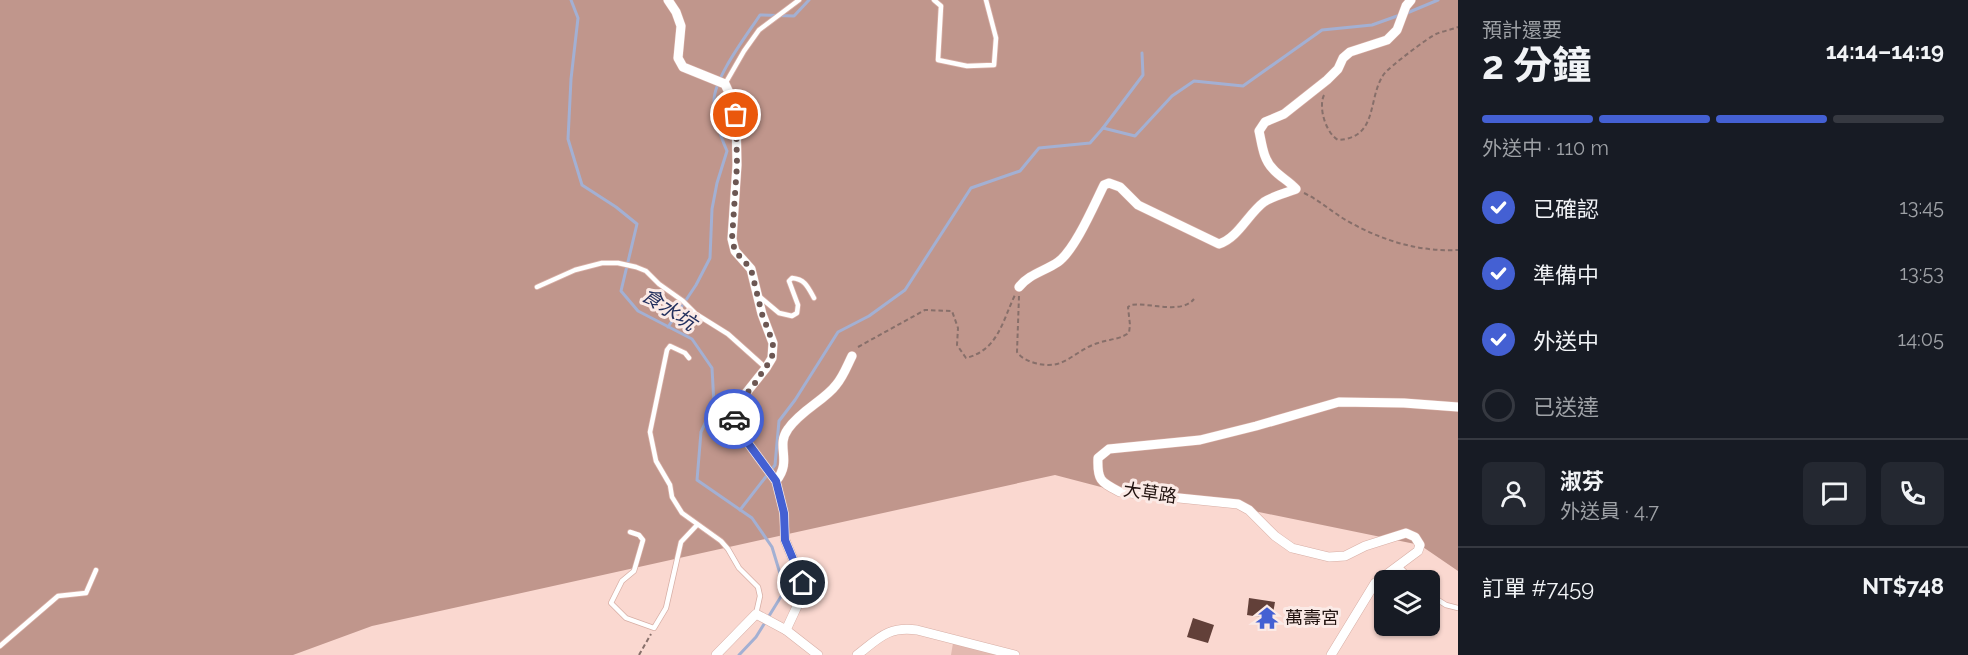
<!DOCTYPE html>
<html lang="zh-TW">
<head>
<meta charset="utf-8">
<style>
	:root { --surface:#171b24; --page:#242831; --text:#f1f3f6; --muted:#9ea1a6; --line:#363941; --accent:#4460d3 }
	body { margin:0; font-family:Raleway,"Noto Sans TC",sans-serif; background:var(--page); color:var(--text); height:100vh; display:flex; flex-direction:column; font-size:22px; white-space:nowrap }
	* { box-sizing:border-box; margin:0 }
	p { font-size:20px; color:var(--muted) }
	.icon { flex:none; width:33px; height:33px; fill:none; stroke:currentColor; stroke-width:2; stroke-linecap:round; stroke-linejoin:round }
	.map { position:relative; flex:1; overflow:hidden }
	.details { display:flex; flex-direction:column; background:var(--surface); width:510px }
	.details>* { flex:none }
	.tools { position:absolute; left:1374px; top:570px; display:grid; gap:12px }
	.tools a { display:grid; place-items:center; width:66px; height:66px; border-radius:9px; background:var(--surface); box-shadow:0 2px 4px #0004; font-size:30px }
	.pin { position:absolute; display:grid; place-items:center; width:51px; height:51px; color:#fff; margin:-26px; border:3px solid #fff; border-radius:50%; box-shadow:0 2px 6px #0007 }
	.courier { position:absolute; display:grid; place-items:center; width:60px; height:60px; margin:-30px; border:4px solid #4460d3; border-radius:50%; background:#fff; color:#222; box-shadow:0 2px 8px #0007 }
	.headline em { font-style:normal; font-weight:700 }
	.headline div { display:flex; flex-direction:column-reverse }
	.headline { display:flex; align-items:center; justify-content:space-between; height:102px; padding:0 24px }
	h1 { font-size:39px; font-weight:700; line-height:45px }
	.bar { display:grid; grid-template-columns:repeat(4,1fr); gap:9px 6px; align-content:center; height:72px; padding:0 24px }
	.bar i { height:8px; border-radius:4px; background:var(--line) }
	.bar .active { background:var(--accent) }
	.bar p { grid-column:span 4 }
	.line { display:flex; align-items:center; gap:15px; padding:0 24px; border-top:2px solid var(--line) }
	.line div { flex:1 }
	.round { display:grid; place-items:center; flex:none; width:63px; height:63px; border-radius:9px; background:var(--page) }
	ol { padding:0 24px; list-style:none }
	li { display:flex; align-items:center; gap:18px; height:66px }
	li p { margin-inline-start:auto }
	li .icon { padding:6px; border-radius:50%; background:var(--accent); color:#fff; stroke-width:4 }
	li:last-child { color:var(--muted) }
	li i { width:33px; height:33px; border:3px solid var(--line); border-radius:50% }
	main { display:flex; flex:1; min-height:0 }
	.map>svg:first-child { display:block }
</style>
</head>
<body>
<main>
<div class="map">
<svg width="1458" height="655" viewBox="0 0 1458 655">
	<rect width="100%" height="100%" fill="#fad8d0"/>
	<path fill="#e3b9b0" d="M953,643L1007,655H951Z"/>
	<path fill="#c0968c" d="M0,0H1458V571L1420,545L1249,510L1120,492L1055,475L372,626L293,655H0Z"/>
	<g fill="none" stroke-linecap="round" stroke-linejoin="round">
		<g stroke="#a3b0d3" stroke-width="3">
			<path d="M571,0L578,18L571,79L568,139L582,185L616,207L637,224L621,291L638,311L692,339L712,368L714,404L701,432L697,480L752,518L772,547L785,590L756,637L739,655"/>
			<path d="M1407,13L1438,0"/>
			<path d="M1103,128L1143,75L1142,53"/>
			<path d="M668,327L696,285L710,258L712,209L717,183L727,151C720,135 714,119 714,102C713,79 747,35 760,15L794,16L809,0"/>
			<path d="M740,510L775,465L779,421L795,400L838,332L869,316L905,290L971,188L1020,171L1039,148L1090,143L1103,128L1135,136L1172,96L1194,81L1243,86L1322,30L1372,25L1400,15"/>
		</g>
	</g>
	<g fill="#624039">
		<path d="M1249,598L1275,602L1272,619L1247,615Z"/>
		<path d="M1193,618L1214,625L1208,643L1187,637Z"/>
	</g>
	<g fill="none" stroke-linecap="round" stroke-linejoin="round">
		<g stroke="#d7aea5" stroke-width="6">
			<g id="lane">
				<path d="M934,0L941,6L938,60L967,66L994,65L996,38L986,0"/>
				<path d="M725,84L744,51L759,30L799,0"/>
				<path d="M537,287L575,270L602,263H618L636,267L646,271L659,284L683,301L696,314L728,334L766,368"/>
				<path d="M760,297L779,313L792,316L797,313L798,305L789,281L792,278C805,279 808,287 814,298"/>
				<path d="M689,358L685,353L670,346L667,350L650,432L656,461L670,485L672,497L682,513L721,541L728,549L739,568L758,587L760,596L756,614"/>
				<path d="M630,532L639,535L643,540L634,571L622,581L611,603L626,618L654,628L666,608L681,542L697,525"/>
				<path d="M1399,566L1413,580"/>
				<path d="M1430,595L1446,605L1458,608"/>
				<path d="M0,646L58,596L86,593L96,570"/>
			</g>
		</g>
		<g stroke="#d7aea5" stroke-width="10">
			<g id="street">
				<path d="M668,0L676,12L681,26L678,58L683,67L725,84L733,101L736,115L737,165L732,239L735,251L751,269L762,314L773,343L772,358L766,368L742,398L734,412V424L776,481"/>
				<path d="M1019,287C1029,274 1045,271 1058,262C1075,250 1094,205 1104,185L1109,183L1120,187L1138,205L1219,244C1238,238 1248,214 1264,202C1273,196 1286,193 1296,189C1289,181 1280,177 1273,169C1263,159 1262,144 1259,131L1265,122L1284,114L1327,80L1338,69L1343,58L1350,52L1387,40L1397,30L1406,6L1411,0"/>
				<path d="M786,630L800,600L803,583L785,540L784,513L776,481C793,460 775,447 788,429C801,410 825,400 836,385C843,377 847,366 852,356"/>
				<path d="M716,655L756,614L786,630L818,655"/>
				<path d="M857,655C879,638 888,626 917,630L1015,655"/>
				<path d="M1331,655L1375,583L1418,551L1420,545L1415,537L1406,533L1365,546L1345,556L1329,557L1292,548L1275,536L1249,510L1238,504L1120,492C1101,482 1097,481 1098,458L1109,449L1200,440L1256,426L1339,402L1404,403L1458,407"/>
			</g>
		</g>
		<g stroke="#876f6a" stroke-width="2" stroke-dasharray="4.5 3" stroke-linecap="butt">
			<path d="M1324,95C1318,108 1326,133 1338,140C1379,138 1367,98 1384,74C1389,67 1429,37 1436,34C1443,31 1451,30 1458,27"/>
			<path d="M1304,193C1321,201 1334,214 1351,223C1384,241 1420,252 1458,250"/>
			<path d="M1019,296L1017,352C1024,363 1048,368 1060,363C1073,358 1084,347 1098,343C1109,339 1118,340 1129,333L1130,325L1128,307L1131,305C1149,302 1181,315 1194,299"/>
			<path d="M858,347L925,310L952,311L958,328L957,345L966,358C998,350 1002,322 1015,295"/>
			<path d="M639,655L651,634"/>
		</g>
		<use href="#lane" stroke="#fff" stroke-width="4.5"/>
		<use href="#street" stroke="#fff" stroke-width="9"/>
	</g>
	<g fill="none" stroke-linecap="round" stroke-linejoin="round">
		<path stroke="#6c5753" stroke-width="6" stroke-dasharray="0 10.8" d="M734,419V411L742,398L751,389L772,358L773,343L762,314L751,269L735,251L732,239L737,165L736,115"/>
		<path stroke="#4460d3" stroke-width="8" d="M734,419V424L776,481L784,513L785,540L803,583"/>
	</g>
	<defs>
		<g id="temple-bare" transform="scale(1.8)"><path d="M0-6L5-2H3V0L6.5 2.5H4V6H1.5V3h-3V6H-4V2.5H-6.5L-3 0V-2H-5Z" fill="#4460d3" stroke="#fbeae6" stroke-width="2.5" paint-order="stroke"/></g>
	</defs>
	<g fill-rule="evenodd">
		<use href="#temple-bare" x="1267" y="618"/>
	</g>
	<g text-anchor="middle" stroke-width="6" stroke-linejoin="round" paint-order="stroke">
		<g font-size="18" fill="#20120f" stroke="#fbeae6">
			<text transform="translate(1150 493) rotate(8)" y="6">大草路</text>
		</g>
		<g font-size="18" fill="#20120f" stroke="#fbeae6" text-anchor="start">
			<text x="1285" y="624">萬壽宮</text>
		</g>
		<g font-size="20" font-style="italic" fill="#23305e" stroke="#fbeae6">
			<text transform="translate(669 309) rotate(33)" y="7">食水坑</text>
		</g>
	</g>
</svg>
<div class="tools">
<a><svg class="icon" aria-label="layers" viewBox="0 0 24 24"><path d="M12 4l9 5-9 5-9-5zM3 14l9 5 9-5"/></svg></a>
</div>
<div class="pin" style="left:736px;top:115px;background:#ea580c"><svg class="icon" aria-label="bag" viewBox="0 0 24 24"><path d="M5 8h14l-1 12H6zM9 8a3 3 0 0 1 6 0"/></svg></div>
<div class="pin" style="left:803px;top:583px;background:#1f2937"><svg class="icon" aria-label="home" viewBox="0 0 24 24"><path d="M3 11l9-7 9 7M6 9v11h12V9"/></svg></div>
<div class="courier" style="left:734px;top:419px"><svg class="icon" aria-label="car" viewBox="0 0 24 24"><path d="M5 17H2v-5l4-1 3-4h7l3 4 3 1v5h-3M9 17h6M6 11h13"/><circle cx="7" cy="17" r="2"/><circle cx="17" cy="17" r="2"/></svg></div>
</div>
<section class="details">
<div class="headline"><div><h1>2 分鐘</h1><p>預計還要</p></div><em>14:14–14:19</em></div>
<div class="bar"><i class="active"></i><i class="active"></i><i class="active"></i><i></i><p>外送中 · 110 m</p></div>
<ol>
<li><svg class="icon" aria-label="check" viewBox="0 0 24 24"><path d="M5 12l5 5 9-10"/></svg>已確認<p>13:45</p></li>
<li><svg class="icon" aria-label="check" viewBox="0 0 24 24"><path d="M5 12l5 5 9-10"/></svg>準備中<p>13:53</p></li>
<li><svg class="icon" aria-label="check" viewBox="0 0 24 24"><path d="M5 12l5 5 9-10"/></svg>外送中<p>14:05</p></li>
<li><i></i>已送達</li>
</ol>
<div class="line" style="height:108px"><a class="round"><svg class="icon" aria-label="person" viewBox="0 0 24 24"><circle cx="12" cy="8" r="4"/><path d="M4 21q1-7 8-7t8 7"/></svg></a><div><b>淑芬</b><p>外送員 · 4.7</p></div><a class="round"><svg class="icon" aria-label="chat" viewBox="0 0 24 24"><path d="M4 5h16v11H9l-5 4z"/></svg></a><a class="round"><svg class="icon" aria-label="phone" viewBox="0 0 24 24"><path d="M5 4h4l2 5-3 2q2 4 5 5l2-3 5 2v4C11 20 4 13 5 4z"/></svg></a></div>
<div class="line" style="height:78px"><div>訂單 #7459</div><b>NT$748</b></div>
</section>
</main>
</body>
</html>
